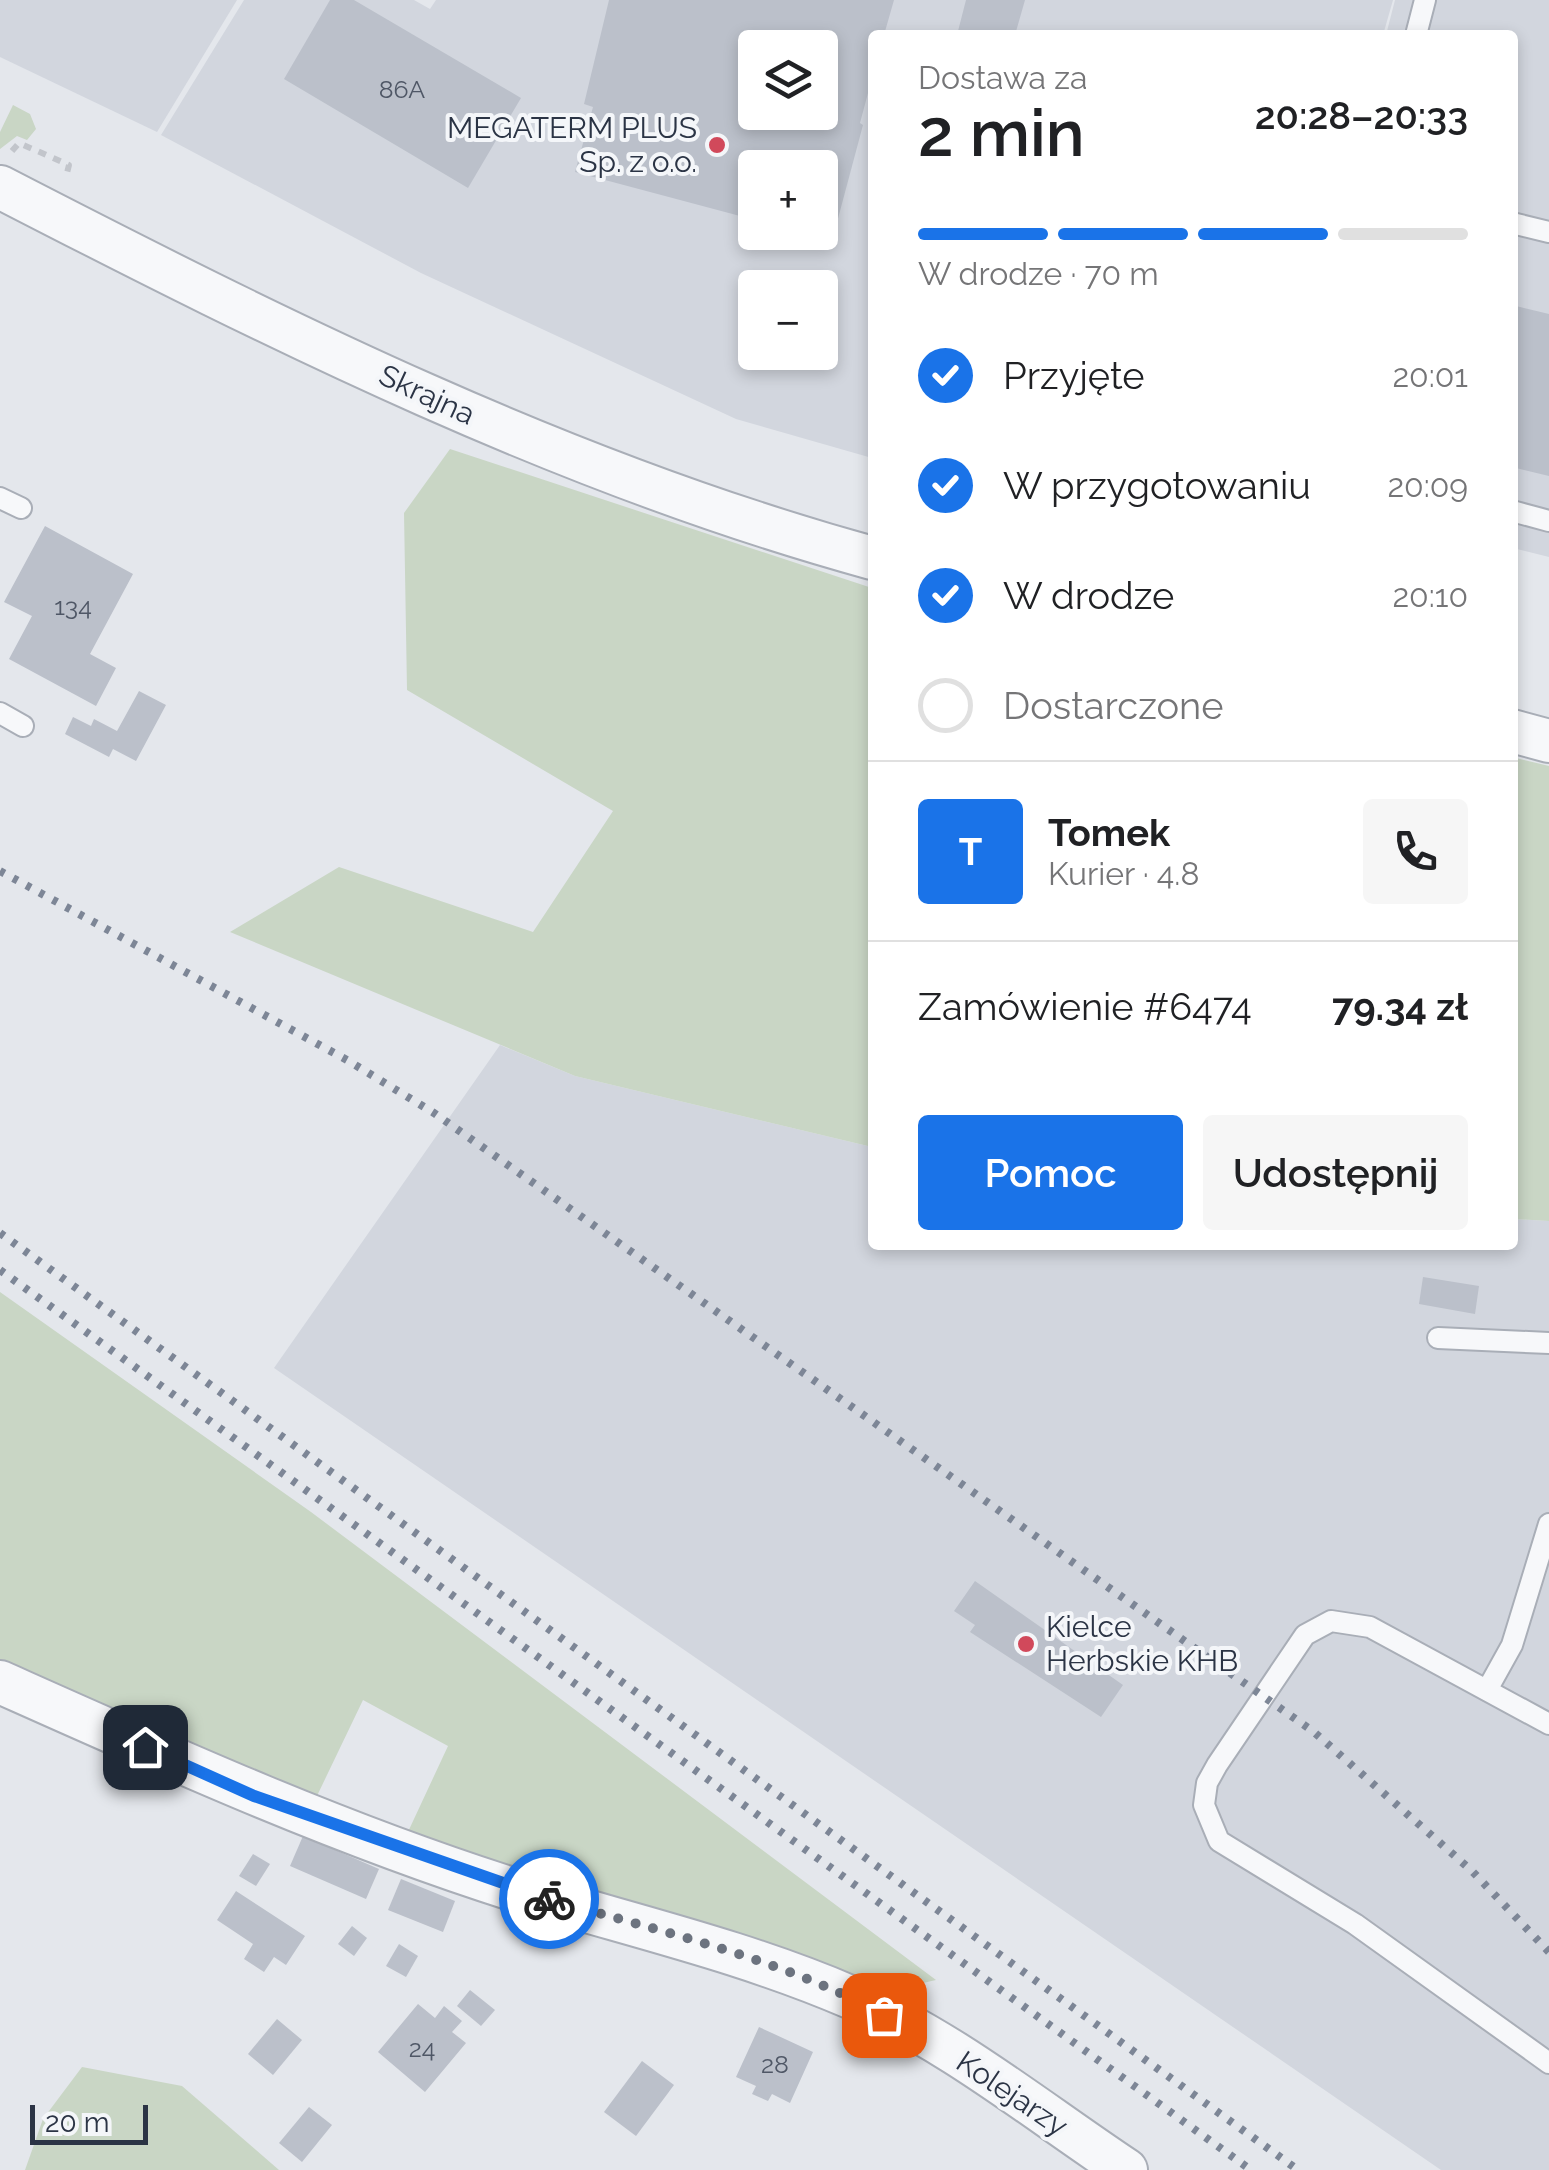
<!DOCTYPE html>
<html lang="pl">
<head>
<meta charset="utf-8">
<style>
	:root { --surface:#fff; --page:#f6f6f6; --text:#202124; --muted:#757577; --line:#e0e0e0; --accent:#1a73e8 }
	body { margin:0; font-family:Raleway,sans-serif; background:var(--page); color:var(--text); height:100vh; display:flex; flex-direction:column; font-size:38px; white-space:nowrap }
	* { box-sizing:border-box; margin:0 }
	p { font-size:32px; color:var(--muted) }
	.icon { flex:none; width:55px; height:55px; fill:none; stroke:currentColor; stroke-width:2; stroke-linecap:round; stroke-linejoin:round }
	.map { position:relative; flex:1; overflow:hidden }
	.drawer { position:absolute; left:868px; top:30px; width:650px; height:1220px; display:flex; flex-direction:column; background:var(--surface); border-radius:10px; box-shadow:0 5px 15px #0003 }
	.drawer>* { flex:none }
	.fabs { position:absolute; left:738px; top:30px; display:grid; gap:20px }
	.fabs a { display:grid; place-items:center; width:100px; height:100px; border-radius:10px; background:var(--surface); box-shadow:0 5px 15px #0003; font-size:50px }
	.scale { position:absolute; left:30px; bottom:25px; width:118px; box-sizing:border-box; padding-left:10px; border:5px solid #2b3445; border-top:0; font-size:28px; line-height:35px; white-space:nowrap; color:#2b3445; -webkit-text-stroke:8px #f4f6f9; paint-order:stroke }
	.pin { position:absolute; display:grid; place-items:center; width:85px; height:85px; color:#fff; margin:-42px; border-radius:20px; box-shadow:0 5px 15px #0006 }
	.courier { position:absolute; display:grid; place-items:center; width:100px; height:100px; margin:-50px; border:8px solid #1a73e8; border-radius:50%; background:#fff; color:#222; box-shadow:0 2px 12px #0007 }
	.overview em { font-style:normal; font-weight:600 }
	.overview div { display:flex; flex-direction:column-reverse }
	.overview { display:flex; align-items:center; justify-content:space-between; height:170px; padding:0 50px }
	h1 { font-size:65px; font-weight:600; line-height:75px }
	.bar { display:grid; grid-template-columns:repeat(4,1fr); gap:15px 10px; align-content:center; height:120px; padding:0 50px }
	.bar i { height:12px; border-radius:8px; background:var(--line) }
	.bar .active { background:var(--accent) }
	.bar p { grid-column:span 4 }
	.line { display:flex; align-items:center; gap:25px; padding:0 50px; border-top:2px solid var(--line) }
	.line div { flex:1 }
	.round { display:grid; place-items:center; flex:none; width:105px; height:105px; border-radius:10px; background:var(--page) }
	ol { padding:0 50px; list-style:none }
	li { display:flex; align-items:center; gap:30px; height:110px }
	li p { margin-inline-start:auto }
	li .icon { padding:10px; border-radius:50%; background:var(--accent); color:#fff; stroke-width:4 }
	li:last-child { color:var(--muted) }
	li i { width:55px; height:55px; border:5px solid var(--line); border-radius:50% }
	.primary-button { display:flex; gap:20px; margin-top:auto; padding:20px 50px }
	.primary-button a { flex:1; height:115px; border-radius:10px; background:var(--accent); color:#fff; font-size:40px; font-weight:600; line-height:115px; text-align:center }
	.primary-button a+a { background:var(--page); color:var(--text) }
	.map>svg:first-child { display:block }
</style>
</head>
<body>
<div class="map">
<svg width="1549" height="2170" viewBox="0 0 1549 2170">
	<rect width="100%" height="100%" fill="#e4e7ec"/>
	<g fill="#d2d6de" fill-rule="evenodd">
		<path d="M0,0H237L157,132L0,57Z"/>
		<path d="M244,0H414L430,9L436,0H1393L1383,35H872V458L736,419L421,273L161,135ZM755,48H820V112H755ZM755,168H820V232H755ZM755,288H820V352H755Z"/>
		<path d="M1395,0H1549V557L1513,548L1512,35H1386Z"/>
		<path d="M500,1045L575,1076L872,1147V1245H1512L1513,1219L1549,1221V2170H1441L274,1368Z"/>
	</g>
	<g fill="#c9d6c5">
		<path d="M13,105L30,114L36,129L27,140L17,136L0,149V132Z"/>
		<path d="M450,449L872,588V1147L575,1076L230,932L339,867L533,932L613,811L407,690L404,513Z"/>
		<path d="M1512,757L1549,766V1221L1513,1219Z"/>
		<path d="M0,1292L311,1512L936,1980L884,1992L407,1834L448,1746L363,1700L315,1800L0,1669Z"/>
		<path d="M82,2067L182,2086L279,2170H25L43,2119Z"/>
	</g>
	<g fill="#bbc0ca" fill-rule="evenodd">
		<path d="M330,0H354L521,98L468,188L284,79Z"/>
		<path d="M609,0H894L884,35H872V78L860,123L863,125L832,241L804,234L820,232V168H755V220L575,172L593,107L584,104ZM755,48H820V112H755Z"/>
		<path d="M966,0H1025L1015,35H957Z"/>
		<path d="M1512,305L1549,314V476L1512,467Z"/>
		<path d="M45,526L133,574L90,654L116,668L96,706L9,659L32,616L4,602Z"/>
		<path d="M139,691L166,705L136,761L113,749L109,757L65,734L73,717L91,726L94,719L117,731Z"/>
		<path d="M1423,1277L1479,1286L1475,1314L1419,1304Z"/>
		<path d="M975,1581L1123,1685L1101,1717L970,1632L975,1625L954,1611Z"/>
		<path d="M303,1836L379,1869L366,1899L290,1866Z"/>
		<path d="M253,1854L270,1864L256,1886L239,1876Z"/>
		<path d="M401,1879L455,1901L443,1932L388,1910Z"/>
		<path d="M236,1891L305,1936L286,1965L274,1957L264,1972L244,1959L253,1944L217,1920Z"/>
		<path d="M352,1926L367,1938L354,1956L338,1944Z"/>
		<path d="M399,1944L418,1956L406,1977L386,1966Z"/>
		<path d="M470,1990L495,2010L481,2026L457,2006Z"/>
		<path d="M418,2004L435,2018L444,2006L462,2021L452,2032L466,2043L425,2092L378,2052Z"/>
		<path d="M277,2019L302,2040L273,2075L248,2054Z"/>
		<path d="M759,2027L813,2052L790,2103L772,2094L768,2101L752,2094L756,2086L736,2077Z"/>
		<path d="M642,2061L674,2085L636,2136L604,2112Z"/>
		<path d="M309,2107L332,2125L302,2162L279,2143Z"/>
	</g>
	<g fill="none" stroke-linecap="round" stroke-linejoin="round">
		<g stroke="#a9aeb7" stroke-width="24">
			<g id="lane">
				<path d="M1416,35L1425,0"/>
				<path d="M1512,223L1549,232"/>
				<path d="M0,498L21,508"/>
				<path d="M1512,511L1549,521"/>
				<path d="M0,713L23,726"/>
				<path d="M1438,1338L1549,1343"/>
				<path d="M1487,1690L1512,1645L1549,1524"/>
				<path d="M1549,1724L1370,1627L1331,1621L1305,1635L1217,1765L1207,1783L1204,1805L1219,1841L1355,1924L1549,2063"/>
			</g>
		</g>
		<g stroke="#a9aeb7" stroke-width="46">
			<g id="street">
				<path d="M0,187C281,332 566,474 872,558"/>
				<path d="M1512,731L1549,741"/>
				<path d="M0,1682C168,1757 336,1833 512,1889C625,1924 741,1950 850,1997C949,2039 1037,2111 1126,2170"/>
			</g>
		</g>
		<path stroke="#c2c5cb" stroke-width="6" stroke-dasharray="8 8" stroke-linecap="butt" d="M12,151L19,143L69,165L66,177"/>
		<use href="#lane" stroke="#f7f8fa" stroke-width="20"/>
		<use href="#street" stroke="#f7f8fa" stroke-width="42"/>
		<g stroke="#7d8696" stroke-width="8" stroke-dasharray="5 10" stroke-linecap="butt">
			<path d="M0,871L347,1060L434,1113L1314,1732L1472,1871L1549,1952"/>
			<path d="M0,1233L1298,2170"/>
			<path d="M0,1270L1251,2170"/>
		</g>
	</g>
	<g fill="none" stroke-linecap="round" stroke-linejoin="round">
		<path stroke="#6c737f" stroke-width="10" stroke-dasharray="0 18" d="M549,1899C659,1931 785,1960 884,2015"/>
		<path stroke="#1a73e8" stroke-width="12" d="M145,1747L254,1796L549,1899"/>
	</g>
	<g fill="#d1495b" stroke="#f4f6f9" stroke-width="4">
		<circle cx="717" cy="145" r="10"/>
		<circle cx="1026" cy="1644" r="10"/>
	</g>
	<g text-anchor="middle" stroke-width="8" stroke-linejoin="round" paint-order="stroke">
		<g font-size="25" fill="#4f5766">
			<text x="402" y="98">86A</text>
			<text x="73" y="615">134</text>
			<text x="422" y="2057">24</text>
			<text x="775" y="2073">28</text>
		</g>
		<g font-size="30" fill="#2b3445" stroke="#f4f6f9" text-anchor="end">
			<text x="697" y="138">MEGATERM PLUS<tspan x="697" dy="34">Sp. z o.o.</tspan></text>
			<text x="1046" y="1637" text-anchor="start">Kielce<tspan x="1046" dy="34">Herbskie KHB</tspan></text>
		</g>
		<g font-size="30" fill="#2b3445" stroke="#f4f6f9">
			<text transform="translate(427 395) rotate(25)" y="10">Skrajna</text>
			<text transform="translate(1012 2094) rotate(34)" y="10">Kolejarzy</text>
		</g>
	</g>
</svg>
<div class="fabs">
<a><svg class="icon" aria-label="layers" viewBox="0 0 24 24"><path d="M12 4l9 5-9 5-9-5zM3 14l9 5 9-5"/></svg></a>
<a>+</a>
<a>−</a>
</div>
<div class="scale">20 m</div>
<div class="pin" style="left:884px;top:2015px;background:#ea580c"><svg class="icon" aria-label="bag" viewBox="0 0 24 24"><path d="M5 8h14l-1 12H6zM9 8a3 3 0 0 1 6 0"/></svg></div>
<div class="pin" style="left:145px;top:1747px;background:#1f2937"><svg class="icon" aria-label="home" viewBox="0 0 24 24"><path d="M3 11l9-7 9 7M6 9v11h12V9"/></svg></div>
<div class="courier" style="left:549px;top:1899px"><svg class="icon" aria-label="bike" viewBox="0 0 24 24"><circle cx="6" cy="16" r="4"/><circle cx="18" cy="16" r="4"/><path d="M6 16l4-8h5l3 8M10 8l3 8H6M13 5h3"/></svg></div>
<section class="drawer">
<div class="overview"><div><h1>2 min</h1><p>Dostawa za</p></div><em>20:28–20:33</em></div>
<div class="bar"><i class="active"></i><i class="active"></i><i class="active"></i><i></i><p>W drodze · 70 m</p></div>
<ol>
<li><svg class="icon" aria-label="check" viewBox="0 0 24 24"><path d="M5 12l5 5 9-10"/></svg>Przyjęte<p>20:01</p></li>
<li><svg class="icon" aria-label="check" viewBox="0 0 24 24"><path d="M5 12l5 5 9-10"/></svg>W przygotowaniu<p>20:09</p></li>
<li><svg class="icon" aria-label="check" viewBox="0 0 24 24"><path d="M5 12l5 5 9-10"/></svg>W drodze<p>20:10</p></li>
<li><i></i>Dostarczone</li>
</ol>
<div class="line" style="height:180px"><b class="round" style="background:var(--accent);color:#fff">T</b><div><b>Tomek</b><p>Kurier · 4.8</p></div><a class="round"><svg class="icon" aria-label="phone" viewBox="0 0 24 24"><path d="M5 4h4l2 5-3 2q2 4 5 5l2-3 5 2v4C11 20 4 13 5 4z"/></svg></a></div>
<div class="line" style="height:130px"><div>Zamówienie #6474</div><b>79.34 zł</b></div>
<div class="primary-button"><a>Pomoc</a><a>Udostępnij</a></div>
</section>
</div>
</body>
</html>
